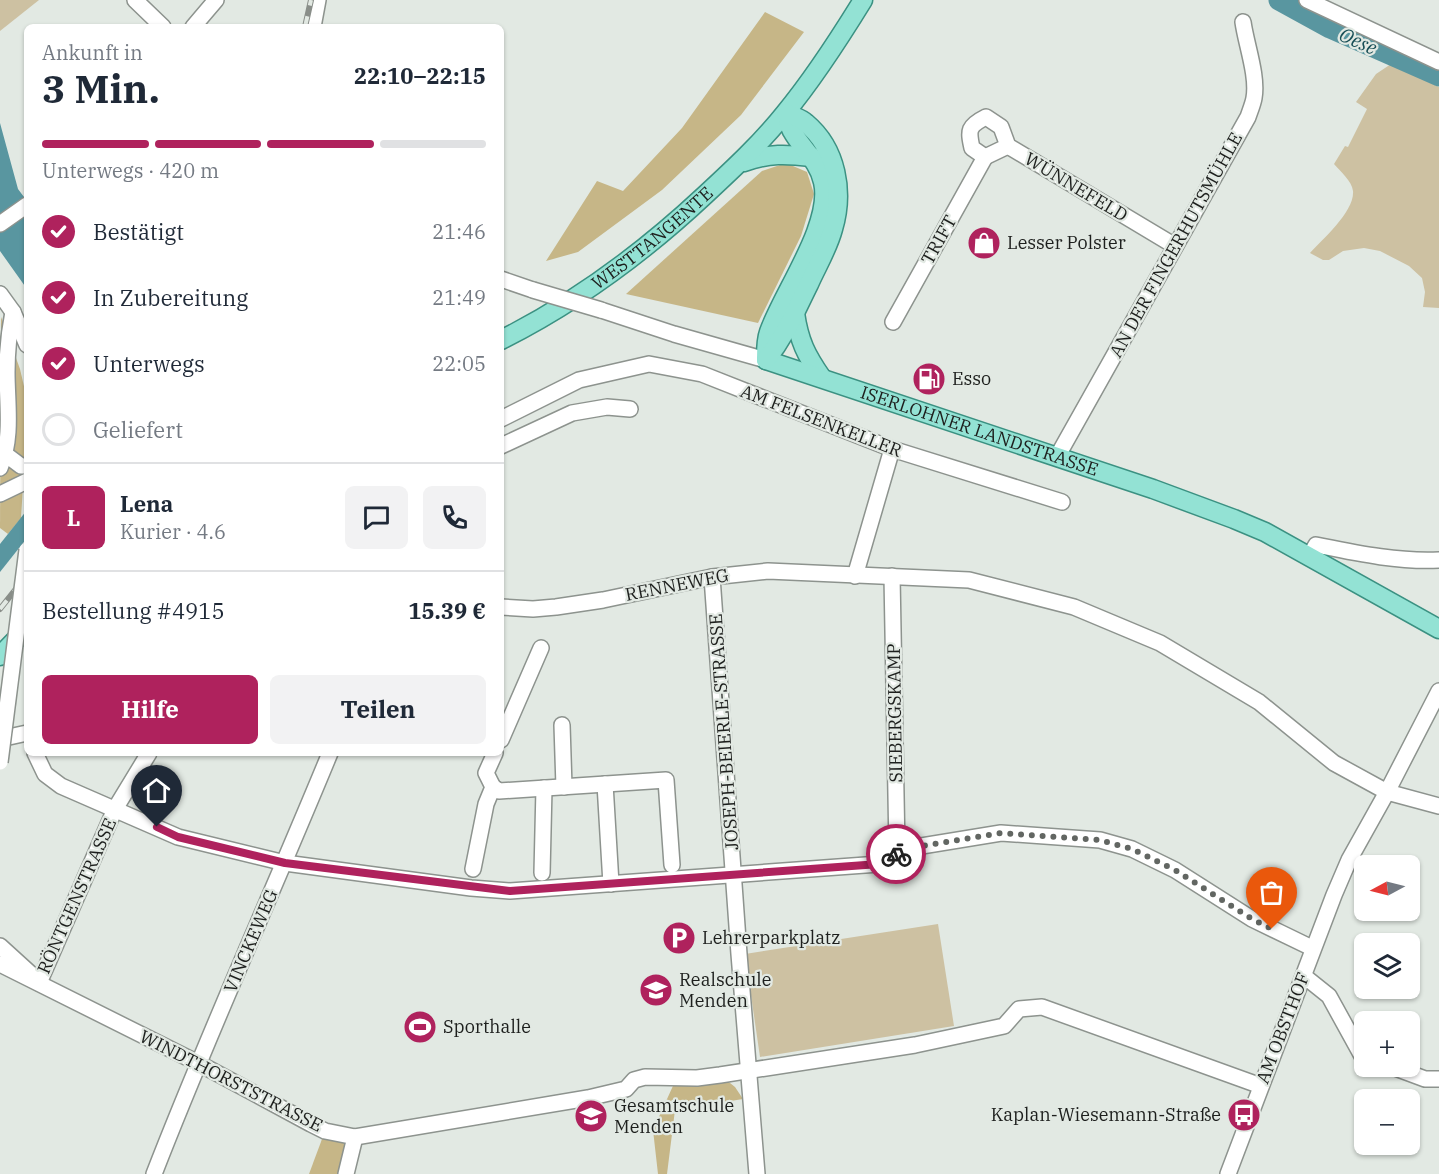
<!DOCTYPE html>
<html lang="de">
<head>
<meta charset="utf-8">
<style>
	:root { --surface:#fff; --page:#f2f2f3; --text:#1f2937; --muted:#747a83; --line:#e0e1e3; --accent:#af225d }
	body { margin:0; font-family:"IBM Plex Serif",serif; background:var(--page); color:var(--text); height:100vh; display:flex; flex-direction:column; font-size:22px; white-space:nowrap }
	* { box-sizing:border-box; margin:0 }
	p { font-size:20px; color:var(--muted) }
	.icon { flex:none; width:33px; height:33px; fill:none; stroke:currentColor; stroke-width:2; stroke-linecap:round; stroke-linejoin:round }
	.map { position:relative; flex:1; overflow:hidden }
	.panel { position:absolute; left:24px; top:24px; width:480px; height:732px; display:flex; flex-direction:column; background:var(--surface); border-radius:9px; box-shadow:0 2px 4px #0004 }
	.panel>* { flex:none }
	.needle { width:39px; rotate:263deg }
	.controls { position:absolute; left:1354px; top:855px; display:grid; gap:12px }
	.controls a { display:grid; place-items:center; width:66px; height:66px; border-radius:9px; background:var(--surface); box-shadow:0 2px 4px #0004; font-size:30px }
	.pin { position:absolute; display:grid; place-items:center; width:51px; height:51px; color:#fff; margin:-62px -26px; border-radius:50% 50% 50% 0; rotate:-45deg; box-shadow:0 0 6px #0007 }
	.pin .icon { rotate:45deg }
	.courier { position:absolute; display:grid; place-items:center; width:60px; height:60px; margin:-30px; border:4px solid #af225d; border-radius:50%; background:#fff; color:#222; box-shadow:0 2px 8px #0007 }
	.head em { font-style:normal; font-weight:800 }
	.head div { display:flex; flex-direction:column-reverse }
	.head { display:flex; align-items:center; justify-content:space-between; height:102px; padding:0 18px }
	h1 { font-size:39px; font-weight:800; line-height:45px }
	.bar { display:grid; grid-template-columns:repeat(4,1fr); gap:9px 6px; align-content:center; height:72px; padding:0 18px }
	.bar i { height:8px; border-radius:4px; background:var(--line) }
	.bar .selected { background:var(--accent) }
	.bar p { grid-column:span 4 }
	.line { display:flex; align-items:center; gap:15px; padding:0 18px; border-top:2px solid var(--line) }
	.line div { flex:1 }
	.round { display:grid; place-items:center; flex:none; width:63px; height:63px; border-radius:9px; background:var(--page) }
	ol { padding:0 18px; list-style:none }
	li { display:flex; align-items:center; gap:18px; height:66px }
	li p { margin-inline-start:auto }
	li .icon { padding:6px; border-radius:50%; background:var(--accent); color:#fff; stroke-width:4 }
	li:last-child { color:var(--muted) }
	li i { width:33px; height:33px; border:3px solid var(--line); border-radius:50% }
	.primary-button { display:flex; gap:12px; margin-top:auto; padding:12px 18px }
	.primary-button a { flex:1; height:69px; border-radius:9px; background:var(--accent); color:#fff; font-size:24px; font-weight:800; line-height:69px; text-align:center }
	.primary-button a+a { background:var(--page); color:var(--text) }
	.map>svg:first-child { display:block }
</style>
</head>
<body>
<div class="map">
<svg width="1439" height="1174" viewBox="0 0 1439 1174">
	<rect width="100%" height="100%" fill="#e2e9e3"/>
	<g fill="#cdc1a2">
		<path d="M0,0H39L0,31Z"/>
		<path d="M1391,64L1439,87V308L1423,307L1425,292L1422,278L1409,266L1380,251L1364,248L1343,251L1329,260H1323L1310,253C1323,239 1355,211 1353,191C1352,181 1340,171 1334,164L1345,146L1348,147L1367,109L1356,102L1376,74Z"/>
		<path d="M938,924L954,1026L760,1057L745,954Z"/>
	</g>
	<g fill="#c6b687">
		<path d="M765,12L804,32L741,115L662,190L578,252L546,261L597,181L623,191L682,128Z"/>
		<path d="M786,163L807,172L814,194L801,236L758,323L626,294L762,171Z"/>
		<path d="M1,317L20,369L26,395L27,420L21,518L8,534L0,528Z"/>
		<path d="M720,1075L735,1087L743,1099L675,1110L667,1174H658L653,1130L677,1077Z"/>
		<path d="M325,1131L355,1137L346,1174H309Z"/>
	</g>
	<g fill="#5996a0">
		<path d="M0,123L18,189L27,201V289L0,251Z"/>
		<path d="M27,510V538L0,572V544Z"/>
	</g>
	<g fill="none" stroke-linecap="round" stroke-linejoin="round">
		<path stroke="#5996a0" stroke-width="21" d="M1279,0L1330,28L1439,76"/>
		<g stroke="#8d938e" stroke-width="18">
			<g id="minor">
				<path d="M135,0L163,27"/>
				<path d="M1307,0L1439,62"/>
				<path d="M193,27L216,0"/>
				<path d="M313,27L318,0"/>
				<path d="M1008,146L985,157L972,148C968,130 968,126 986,117L1001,127L1008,146L1175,246"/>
				<path d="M0,224L27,205"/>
				<path d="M501,279L533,290"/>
				<path d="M0,294L13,312L27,345"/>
				<path d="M601,310L674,334L766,360"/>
				<path d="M893,322L985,157"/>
				<path d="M501,419L579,380L649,364L702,374L892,449L1062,502"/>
				<path d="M501,446L572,413L607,407L630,409"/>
				<path d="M5,454L21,466H27"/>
				<path d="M1057,457L1248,117C1250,111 1253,104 1254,98C1258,76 1246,44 1243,22"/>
				<path d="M0,468C13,437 7,404 7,372C7,351 9,332 13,312"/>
				<path d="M0,494L27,481"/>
				<path d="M1309,557L1316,545C1356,553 1398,562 1439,560"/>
				<path d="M855,576L892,449"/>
				<path d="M892,576L897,850"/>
				<path d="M712,577L739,954L757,1174"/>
				<path d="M501,607L533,609L556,607L603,600L712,577L768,571L969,580L1074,607L1160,643L1259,702L1334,763L1387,792L1439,806"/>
				<path d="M562,725L564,787"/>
				<path d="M0,739L27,733"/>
				<path d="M501,740L541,648"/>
				<path d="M35,753L45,774L61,786L178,837L285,863L471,888L510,891L893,863L897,850L1001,833L1100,840L1132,849L1175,870L1252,919L1312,948"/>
				<path d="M605,784L611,884"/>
				<path d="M493,787L499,791L666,780L672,865"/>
				<path d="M473,869L486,804L493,787L486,773L495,753"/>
				<path d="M542,873L544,788"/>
				<path d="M0,946L33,976"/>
				<path d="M0,964L198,1063L311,1124L325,1131L355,1137L588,1098L626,1089L634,1080L645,1077L697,1078L720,1075L915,1045L1004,1026L1019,1009L1042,1007L1261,1086"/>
				<path d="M1304,976L1329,996L1362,1056L1365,1057"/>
				<path d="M39,983L115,809L149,753"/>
				<path d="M1390,1066L1425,1079H1439"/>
				<path d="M154,1174C209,1032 272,894 330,753"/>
				<path d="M346,1174L355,1137"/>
				<path d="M1228,1174L1334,895L1349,860L1387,792L1439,691"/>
			</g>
		</g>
		<g stroke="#3b9182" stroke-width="21">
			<g id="major">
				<path d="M744,162C770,153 786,154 812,157"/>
				<path d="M795,313C799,341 806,355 822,378"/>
				<path id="s1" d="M501,340C577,302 643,253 705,195C733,169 761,143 785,113C814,78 839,39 863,0"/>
				<path d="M766,359C766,350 766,340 769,332C783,292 833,224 823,182C818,160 802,149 792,131C789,125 788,119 786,113"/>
				<path id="s2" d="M766,360L1153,489L1234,519L1265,532L1439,629"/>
				<path d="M766,360C786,335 795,312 809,284C817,266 828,248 833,229C844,192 837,149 806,123C801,118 792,116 786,113"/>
				<path d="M0,656L27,628"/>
			</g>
		</g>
		<use href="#minor" stroke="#fff" stroke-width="15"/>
		<use href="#major" stroke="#93e2d4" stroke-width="18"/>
		<g stroke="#898e89" stroke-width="6">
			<g id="rail">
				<path d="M305,27L311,0"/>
				<path d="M0,609L27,575"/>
			</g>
		</g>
		<use href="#rail" stroke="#e2e9e3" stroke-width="4" stroke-dasharray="11" stroke-linecap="butt"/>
		<g stroke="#8d938e" stroke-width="18" stroke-linecap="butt">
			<g id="minor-bridge">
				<path d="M533,290L601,310"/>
				<path d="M0,762L27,550"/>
			</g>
		</g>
		<use href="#minor-bridge" stroke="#fff" stroke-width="15"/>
	</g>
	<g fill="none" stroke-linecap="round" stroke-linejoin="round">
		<path stroke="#626662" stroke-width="6" stroke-dasharray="0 10.8" d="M896,854L897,850L1001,833L1100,840L1132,849L1175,870L1252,919L1272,929"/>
		<path stroke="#af225d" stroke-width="8" d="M157,827L178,837L285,863L510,891L893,863L896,854"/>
	</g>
	<defs>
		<g id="shop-disc" transform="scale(1.725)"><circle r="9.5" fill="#af225d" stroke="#e2e9e3"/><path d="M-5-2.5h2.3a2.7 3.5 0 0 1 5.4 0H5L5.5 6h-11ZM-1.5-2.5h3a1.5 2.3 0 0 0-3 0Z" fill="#fff"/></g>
		<g id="fuel-disc" transform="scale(1.725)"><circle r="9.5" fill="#af225d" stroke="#e2e9e3"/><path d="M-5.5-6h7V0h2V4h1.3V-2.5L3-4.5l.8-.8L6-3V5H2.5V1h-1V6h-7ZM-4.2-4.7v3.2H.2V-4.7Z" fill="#fff"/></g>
		<g id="parking-disc" transform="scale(1.725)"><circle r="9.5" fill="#af225d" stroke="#e2e9e3"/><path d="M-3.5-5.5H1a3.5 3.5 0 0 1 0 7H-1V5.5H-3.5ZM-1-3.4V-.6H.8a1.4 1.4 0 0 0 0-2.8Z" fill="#fff"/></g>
		<g id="school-disc" transform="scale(1.725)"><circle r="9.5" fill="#af225d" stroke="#e2e9e3"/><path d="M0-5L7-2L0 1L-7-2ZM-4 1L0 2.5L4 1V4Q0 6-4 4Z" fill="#fff"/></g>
		<g id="stadium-disc" transform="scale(1.725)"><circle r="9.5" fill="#af225d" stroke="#e2e9e3"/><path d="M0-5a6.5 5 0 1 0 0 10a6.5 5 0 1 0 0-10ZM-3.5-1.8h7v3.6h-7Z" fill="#fff"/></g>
		<g id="bus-disc" transform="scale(1.725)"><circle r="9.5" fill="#af225d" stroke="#e2e9e3"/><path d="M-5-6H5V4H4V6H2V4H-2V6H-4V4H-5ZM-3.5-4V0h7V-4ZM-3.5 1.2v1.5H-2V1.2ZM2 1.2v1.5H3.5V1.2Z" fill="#fff"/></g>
	</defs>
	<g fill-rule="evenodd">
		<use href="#shop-disc" x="984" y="243"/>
		<use href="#fuel-disc" x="929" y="379"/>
		<use href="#parking-disc" x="679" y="938"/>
		<use href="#school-disc" x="656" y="990"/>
		<use href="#stadium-disc" x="420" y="1027"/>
		<use href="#bus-disc" x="1244" y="1115"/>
		<use href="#school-disc" x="591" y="1116"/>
	</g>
	<g text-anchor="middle" stroke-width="4.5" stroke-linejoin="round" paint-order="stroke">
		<g font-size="18" fill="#1d1f1d" stroke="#e2e9e3">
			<text transform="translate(1076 187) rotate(31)" y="6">WÜNNEFELD</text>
			<text dy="6" stroke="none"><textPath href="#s1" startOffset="183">WESTTANGENTE</textPath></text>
			<text transform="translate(939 240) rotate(-61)" y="6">TRIFT</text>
			<text transform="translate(1176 245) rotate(-61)" y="6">AN DER FINGERHUTSMÜHLE</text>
			<text transform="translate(821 421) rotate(21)" y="6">AM FELSENKELLER</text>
			<text dy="6" stroke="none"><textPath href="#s2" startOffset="225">ISERLOHNER LANDSTRASSE</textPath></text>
			<text transform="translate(677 585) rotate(-11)" y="6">RENNEWEG</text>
			<text transform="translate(895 713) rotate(-91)" y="6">SIEBERGSKAMP</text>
			<text transform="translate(724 732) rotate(-94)" y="6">JOSEPH-BEIERLE-STRASSE</text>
			<text transform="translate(77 896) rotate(-66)" y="6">RÖNTGENSTRASSE</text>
			<text transform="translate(251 941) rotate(-67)" y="6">VINCKEWEG</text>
			<text transform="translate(1283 1028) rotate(-69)" y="6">AM OBSTHOF</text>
			<text transform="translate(231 1081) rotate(27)" y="6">WINDTHORSTSTRASSE</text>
		</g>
		<g font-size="18" fill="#1d1f1d" stroke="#e2e9e3" text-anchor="start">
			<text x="1007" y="249">Lesser Polster</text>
			<text x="952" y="385">Esso</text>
			<text x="702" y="944">Lehrerparkplatz</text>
			<text x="679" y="986">Realschule<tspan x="679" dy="21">Menden</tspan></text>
			<text x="443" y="1033">Sporthalle</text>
			<text x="614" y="1112">Gesamtschule<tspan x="614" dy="21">Menden</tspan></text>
			<text x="1221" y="1121" text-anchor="end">Kaplan-Wiesemann-Straße</text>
		</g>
		<g font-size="20" font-style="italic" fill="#194f57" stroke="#e2e9e3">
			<text transform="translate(1358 41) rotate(24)" y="7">Oese</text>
		</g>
	</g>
</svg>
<div class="controls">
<a><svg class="needle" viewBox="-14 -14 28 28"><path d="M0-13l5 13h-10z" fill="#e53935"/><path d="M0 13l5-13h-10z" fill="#747a83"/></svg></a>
<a><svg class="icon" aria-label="layers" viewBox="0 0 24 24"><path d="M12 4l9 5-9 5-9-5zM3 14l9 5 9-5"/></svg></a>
<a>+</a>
<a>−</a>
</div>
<div class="pin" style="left:1272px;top:929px;background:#ea580c"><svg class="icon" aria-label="bag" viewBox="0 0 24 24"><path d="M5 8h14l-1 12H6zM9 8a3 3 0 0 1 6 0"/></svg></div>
<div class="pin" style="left:157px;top:827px;background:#1f2937"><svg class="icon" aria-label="home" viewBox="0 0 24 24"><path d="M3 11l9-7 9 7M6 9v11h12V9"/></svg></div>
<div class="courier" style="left:896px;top:854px"><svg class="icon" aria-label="bike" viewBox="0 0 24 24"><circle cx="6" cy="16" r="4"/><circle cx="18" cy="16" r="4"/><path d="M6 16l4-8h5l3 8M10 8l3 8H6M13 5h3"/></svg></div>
<section class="panel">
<div class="head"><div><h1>3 Min.</h1><p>Ankunft in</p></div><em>22:10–22:15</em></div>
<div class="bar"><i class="selected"></i><i class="selected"></i><i class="selected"></i><i></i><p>Unterwegs · 420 m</p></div>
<ol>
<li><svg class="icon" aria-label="check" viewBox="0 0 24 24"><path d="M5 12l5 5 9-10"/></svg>Bestätigt<p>21:46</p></li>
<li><svg class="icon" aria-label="check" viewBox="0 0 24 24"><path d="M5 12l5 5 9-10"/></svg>In Zubereitung<p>21:49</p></li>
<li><svg class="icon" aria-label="check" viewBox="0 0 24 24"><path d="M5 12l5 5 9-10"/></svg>Unterwegs<p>22:05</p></li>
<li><i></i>Geliefert</li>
</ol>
<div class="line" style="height:108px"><b class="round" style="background:var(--accent);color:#fff">L</b><div><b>Lena</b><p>Kurier · 4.6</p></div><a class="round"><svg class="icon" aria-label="chat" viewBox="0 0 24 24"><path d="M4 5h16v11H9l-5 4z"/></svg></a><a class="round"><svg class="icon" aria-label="phone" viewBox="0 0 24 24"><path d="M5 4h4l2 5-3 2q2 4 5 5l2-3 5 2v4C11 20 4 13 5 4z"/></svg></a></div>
<div class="line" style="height:78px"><div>Bestellung #4915</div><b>15.39 €</b></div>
<div class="primary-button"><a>Hilfe</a><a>Teilen</a></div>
</section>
</div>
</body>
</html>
